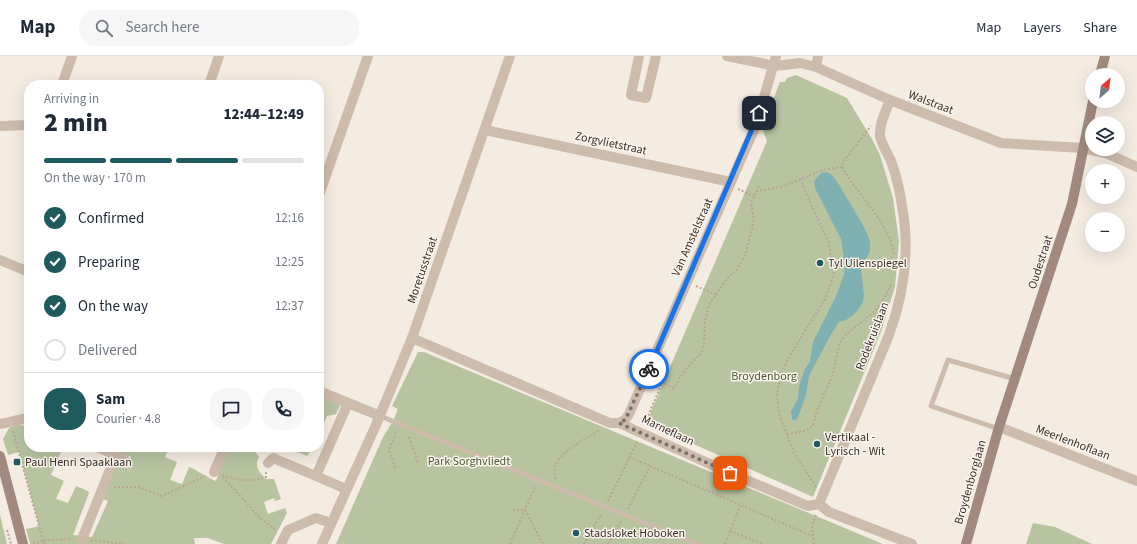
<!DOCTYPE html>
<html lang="en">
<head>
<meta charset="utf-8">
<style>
	:root { --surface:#fff; --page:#f6f6f7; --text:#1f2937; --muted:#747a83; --line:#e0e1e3; --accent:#1f5a5e }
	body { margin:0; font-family:"Source Sans 3",sans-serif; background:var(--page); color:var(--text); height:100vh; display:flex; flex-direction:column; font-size:15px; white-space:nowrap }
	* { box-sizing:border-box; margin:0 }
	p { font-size:13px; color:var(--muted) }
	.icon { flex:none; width:22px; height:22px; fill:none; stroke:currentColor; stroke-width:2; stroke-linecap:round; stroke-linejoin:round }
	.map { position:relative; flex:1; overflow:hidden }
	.details { position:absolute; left:24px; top:24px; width:300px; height:372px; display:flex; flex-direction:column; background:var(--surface); border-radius:16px; box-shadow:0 4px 16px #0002 }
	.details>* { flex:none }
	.needle { width:26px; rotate:28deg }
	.fabs { position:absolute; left:1085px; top:12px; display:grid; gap:8px }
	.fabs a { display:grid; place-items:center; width:40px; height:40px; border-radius:50%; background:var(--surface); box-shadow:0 4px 16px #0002; font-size:20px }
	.pin { position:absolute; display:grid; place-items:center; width:34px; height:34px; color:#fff; margin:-17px; border-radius:8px; box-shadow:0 2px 6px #0006 }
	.courier { position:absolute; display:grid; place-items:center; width:40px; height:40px; margin:-20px; border:3px solid #1a73e8; border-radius:50%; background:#fff; color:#222; box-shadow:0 1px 5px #0007 }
	.head em { font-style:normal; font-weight:800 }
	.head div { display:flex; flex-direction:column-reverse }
	.head { display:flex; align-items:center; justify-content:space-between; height:68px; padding:0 20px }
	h1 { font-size:26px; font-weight:800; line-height:30px }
	.bar { display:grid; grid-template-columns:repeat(4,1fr); gap:6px 4px; align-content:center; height:48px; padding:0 20px }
	.bar i { height:5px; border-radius:3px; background:var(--line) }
	.bar .on { background:var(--accent) }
	.bar p { grid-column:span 4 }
	.line { display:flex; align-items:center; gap:10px; padding:0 20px; border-top:1px solid var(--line) }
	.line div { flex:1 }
	.round { display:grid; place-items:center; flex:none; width:42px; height:42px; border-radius:16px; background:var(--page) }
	ol { padding:0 20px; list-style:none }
	li { display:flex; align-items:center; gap:12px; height:44px }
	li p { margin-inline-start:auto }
	li .icon { padding:4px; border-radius:50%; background:var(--accent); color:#fff; stroke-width:4 }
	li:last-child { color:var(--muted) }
	li i { width:22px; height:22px; border:2px solid var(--line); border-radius:50% }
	header { display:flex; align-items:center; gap:24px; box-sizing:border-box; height:56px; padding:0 20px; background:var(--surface); border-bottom:1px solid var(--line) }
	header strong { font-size:19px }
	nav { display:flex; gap:22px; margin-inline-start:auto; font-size:14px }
	.search { width:280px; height:36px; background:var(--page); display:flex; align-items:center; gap:10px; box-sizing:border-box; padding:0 14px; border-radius:16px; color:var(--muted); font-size:15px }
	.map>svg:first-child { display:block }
</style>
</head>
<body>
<header>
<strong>Map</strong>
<div class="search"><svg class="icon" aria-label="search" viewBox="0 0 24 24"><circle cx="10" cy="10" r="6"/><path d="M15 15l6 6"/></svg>Search here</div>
<nav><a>Map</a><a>Layers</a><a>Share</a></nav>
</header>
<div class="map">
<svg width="1137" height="488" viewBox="0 0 1137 488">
	<rect width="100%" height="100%" fill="#f4ebe1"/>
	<g fill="#b8c4a0">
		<path d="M796,19L847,42L872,83L880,99L893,142L899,185L895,231L881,276L813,441L646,367L767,85L762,72L780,26H785L787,22Z"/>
		<path d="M418,296H424L883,488H336L383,381L393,365L398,353L392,350Z"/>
		<path d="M319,338L338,346L340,350L336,358L327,360L319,378Z"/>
		<path d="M17,369L29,370V391H63L51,419L64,425L56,443L68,447L76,430L88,435L89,437L73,479L92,481L108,445L103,443L117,409L123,406L128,407L131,401L117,395L118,391H169L165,401L177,406L170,424L182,428L189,411C199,415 206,421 216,425C227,396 223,391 256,391L253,393L259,401C254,410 259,416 266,423H274L281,443L275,445L274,442L264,446L268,458L285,452L287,457L271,488H224L208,482H194L195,488H30L26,473L39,470L19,396L8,399L3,383L9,372Z"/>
		<path d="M285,391H313L307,400Z"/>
		<path d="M0,459L7,488H0Z"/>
		<path d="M1033,467L1055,471L1092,488H1026Z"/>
	</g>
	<path fill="#7fb0b2" d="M826,116L831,118L838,127L864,171L870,185V195L861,213L864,240L863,246L858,254L852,260L846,264L839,266L830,280L809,320L806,339L798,361L796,364H792L791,355L798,343L799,331L804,315L810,305L813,286L836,240L844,219L845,210L841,183L815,132L814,125L821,117Z"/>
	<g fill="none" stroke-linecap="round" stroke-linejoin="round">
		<g stroke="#b9a596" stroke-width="2" stroke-dasharray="2 2" stroke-linecap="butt">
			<path d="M842,111C859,141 887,163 894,198"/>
			<path d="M800,123L829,188L834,217L825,243L789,301L780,320L777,339L779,358L794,397L816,431"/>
			<path d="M738,133L754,140"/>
			<path d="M756,135L781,131L823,114L842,111L843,106L871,70"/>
			<path d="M696,230L717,239"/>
			<path d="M654,323L674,332L684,315L701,297L704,289L705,265L710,247L729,220L736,215L746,197L754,164L751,147L759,130"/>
			<path d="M645,367L662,327"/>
			<path d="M13,375L44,488"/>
			<path d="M787,378L803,375L809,373L813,369L816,357L833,318L839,288L844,280L875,255L886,239L891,228"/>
			<path d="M409,381L418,406"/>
			<path d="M629,401L650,410"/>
			<path d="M395,412L389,394L397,374"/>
			<path d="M222,419C237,424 251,427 266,421V416"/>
			<path d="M223,421L262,464L276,474"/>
			<path d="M556,423C546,399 585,385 600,374"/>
			<path d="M114,431H138L162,440L205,420"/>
			<path d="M608,445L637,386"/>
			<path d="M628,453L650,410L812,480"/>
			<path d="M513,454H525L543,488"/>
			<path d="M7,474L11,488"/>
			<path d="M730,475L762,488"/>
			<path d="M91,484L124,488"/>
			<path d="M33,488L46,484L73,483"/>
			<path d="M510,488L535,431"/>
			<path d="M584,488L601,458"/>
			<path d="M608,488L621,465"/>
			<path d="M725,488L740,450"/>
			<path d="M814,488L812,471L816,459"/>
		</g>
		<g stroke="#cdbbac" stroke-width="5">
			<path d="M380,360L698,488"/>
			<path d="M999,373L931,350L948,304L1015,323"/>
		</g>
		<g stroke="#cdbbac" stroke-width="10">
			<path d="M639,0L631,39L646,42L656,0"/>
			<path d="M727,0L775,10L800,7L816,11L890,44L1001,87L1082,92L1108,98L1137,111"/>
			<path d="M816,11L818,0"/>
			<path d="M62,29L72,0"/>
			<path d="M209,29L219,0"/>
			<path d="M0,70L29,69"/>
			<path d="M485,74L731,126"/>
			<path d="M319,139L368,0"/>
			<path d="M0,204L29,216"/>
			<path d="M412,282L610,367H619L730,417L808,450L819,448L829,456L912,488"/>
			<path d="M319,335L380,360"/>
			<path d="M619,367L625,364L629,358L756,69L776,0"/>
			<path d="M0,368L23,363L29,364"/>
			<path d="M999,371L1137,425"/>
			<path d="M97,391L124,403"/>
			<path d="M268,407L273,402L316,420"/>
			<path d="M214,416L225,391"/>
			<path d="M346,433L316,420L348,347"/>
			<path d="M819,448L889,279C904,238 910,193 902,150C900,135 896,119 891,105C888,98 881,87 880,80C879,68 886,55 890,44"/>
			<path d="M82,483L116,399"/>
			<path d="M281,488L288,474L316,462L331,467"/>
			<path d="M322,488L376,369L412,282L510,0"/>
		</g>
		<g stroke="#a18a7d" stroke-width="10">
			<path d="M1100,19L1105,0"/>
			<path d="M0,400L23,488"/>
			<path d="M966,488L999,371L1072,148L1093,45"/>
		</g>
	</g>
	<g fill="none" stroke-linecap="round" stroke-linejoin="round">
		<path stroke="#7c716b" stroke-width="4" stroke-dasharray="0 7.2" d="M649,313L628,358L625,364L619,367L730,417"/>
		<path stroke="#1a73e8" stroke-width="5" d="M649,313L759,57"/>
	</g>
	<g fill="#1f5a5e" stroke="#fbf5ee" stroke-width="1.5">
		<circle cx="820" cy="207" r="4"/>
		<circle cx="817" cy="388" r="4"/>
		<rect x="13" y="402" width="8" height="8" rx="2"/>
		<circle cx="576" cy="477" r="4"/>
	</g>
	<g text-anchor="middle" stroke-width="3" stroke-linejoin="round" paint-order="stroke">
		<g font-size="12" fill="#3b302b" stroke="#fbf5ee">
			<text transform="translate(931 46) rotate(21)" y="4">Walstraat</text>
			<text transform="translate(611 87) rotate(12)" y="4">Zorgvlietstraat</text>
			<text transform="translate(692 181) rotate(-66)" y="4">Van Amstelstraat</text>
			<text transform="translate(1040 206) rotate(-72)" y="4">Oudestraat</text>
			<text transform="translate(422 214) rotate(-71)" y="4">Moretusstraat</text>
			<text transform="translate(872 280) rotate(-69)" y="4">Rodekruislaan</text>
			<text transform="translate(668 374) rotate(25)" y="4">Marneflaan</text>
			<text transform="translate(1073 386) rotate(21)" y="4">Meerlenhoflaan</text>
			<text transform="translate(970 426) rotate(-74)" y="4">Broydenborglaan</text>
		</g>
		<g font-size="12" fill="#3b302b" stroke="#fbf5ee" text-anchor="start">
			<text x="828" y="211">Tyl Uilenspiegel</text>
			<text x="825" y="385">Vertikaal -<tspan x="825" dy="14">Lyrisch - Wit</tspan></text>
			<text x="25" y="410">Paul Henri Spaaklaan</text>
			<text x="584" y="481">Stadsloket Hoboken</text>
		</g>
		<g font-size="12" fill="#4a5a2e" stroke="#fbf5ee">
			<text x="764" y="324">Broydenborg</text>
			<text x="469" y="409">Park Sorghvliedt</text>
		</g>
	</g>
</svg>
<div class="fabs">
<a><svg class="needle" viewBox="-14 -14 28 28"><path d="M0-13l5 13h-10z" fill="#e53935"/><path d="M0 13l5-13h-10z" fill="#747a83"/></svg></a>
<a><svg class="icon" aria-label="layers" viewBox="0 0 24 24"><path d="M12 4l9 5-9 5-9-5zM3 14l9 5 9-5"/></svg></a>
<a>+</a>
<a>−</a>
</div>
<div class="pin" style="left:730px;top:417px;background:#ea580c"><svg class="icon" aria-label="bag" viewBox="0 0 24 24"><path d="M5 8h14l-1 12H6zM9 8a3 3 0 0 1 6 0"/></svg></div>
<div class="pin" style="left:759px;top:57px;background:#1f2937"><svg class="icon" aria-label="home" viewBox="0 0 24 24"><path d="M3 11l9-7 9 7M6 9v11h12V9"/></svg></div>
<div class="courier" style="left:649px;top:313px"><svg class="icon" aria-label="bike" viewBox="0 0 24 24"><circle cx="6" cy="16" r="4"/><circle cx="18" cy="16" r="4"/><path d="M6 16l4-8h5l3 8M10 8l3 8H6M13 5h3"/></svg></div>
<section class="details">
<div class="head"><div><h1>2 min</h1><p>Arriving in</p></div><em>12:44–12:49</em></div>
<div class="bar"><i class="on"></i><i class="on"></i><i class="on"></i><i></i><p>On the way · 170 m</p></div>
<ol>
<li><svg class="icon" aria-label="check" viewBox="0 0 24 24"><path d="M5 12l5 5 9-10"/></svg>Confirmed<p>12:16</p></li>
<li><svg class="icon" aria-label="check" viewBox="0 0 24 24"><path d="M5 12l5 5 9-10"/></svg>Preparing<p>12:25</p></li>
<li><svg class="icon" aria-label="check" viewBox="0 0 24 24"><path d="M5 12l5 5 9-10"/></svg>On the way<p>12:37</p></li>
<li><i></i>Delivered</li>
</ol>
<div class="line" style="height:72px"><b class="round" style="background:var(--accent);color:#fff">S</b><div><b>Sam</b><p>Courier · 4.8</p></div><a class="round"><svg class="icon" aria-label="chat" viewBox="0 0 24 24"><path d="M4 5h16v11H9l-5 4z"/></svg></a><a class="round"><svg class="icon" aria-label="phone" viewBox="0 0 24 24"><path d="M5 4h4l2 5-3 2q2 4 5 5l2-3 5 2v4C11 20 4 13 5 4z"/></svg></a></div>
</section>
</div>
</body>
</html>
